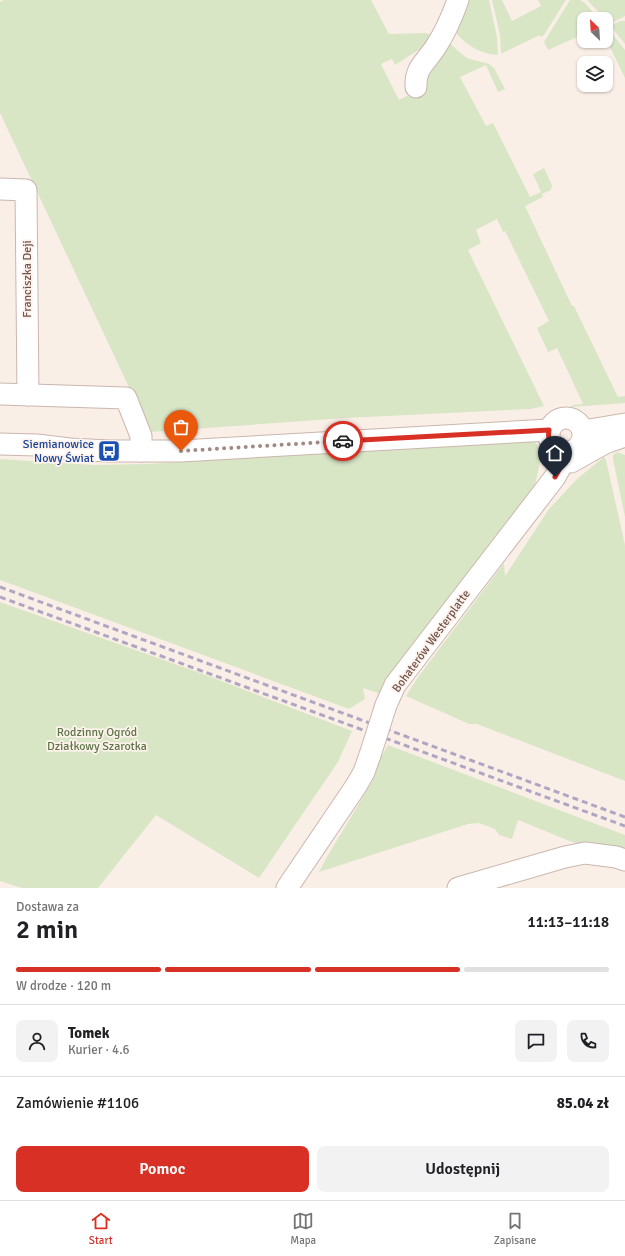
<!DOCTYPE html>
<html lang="pl">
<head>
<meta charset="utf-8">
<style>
	:root { --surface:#fff; --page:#f2f2f2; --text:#202124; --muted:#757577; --line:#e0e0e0; --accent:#d93025 }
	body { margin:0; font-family:Signika,sans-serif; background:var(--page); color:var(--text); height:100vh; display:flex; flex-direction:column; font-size:15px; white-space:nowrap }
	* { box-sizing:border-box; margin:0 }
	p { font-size:13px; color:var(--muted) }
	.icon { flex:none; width:22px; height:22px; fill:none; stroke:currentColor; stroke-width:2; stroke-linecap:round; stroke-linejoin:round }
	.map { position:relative; height:888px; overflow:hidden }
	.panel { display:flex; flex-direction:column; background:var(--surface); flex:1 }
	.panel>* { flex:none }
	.needle { width:26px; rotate:335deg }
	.fabs { position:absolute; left:577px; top:12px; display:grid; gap:8px }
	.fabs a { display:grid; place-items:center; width:36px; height:36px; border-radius:8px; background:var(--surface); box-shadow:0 1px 3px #0004; font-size:20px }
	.pin { position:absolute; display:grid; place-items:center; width:34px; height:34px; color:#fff; margin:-41px -17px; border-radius:50% 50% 50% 0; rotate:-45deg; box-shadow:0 0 4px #0007 }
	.pin .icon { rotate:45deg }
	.courier { position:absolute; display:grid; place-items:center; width:40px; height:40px; margin:-20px; border:3px solid #d93025; border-radius:50%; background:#fff; color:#222; box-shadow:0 1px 5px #0007 }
	.summary em { font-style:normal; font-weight:600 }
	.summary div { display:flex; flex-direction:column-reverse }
	.summary { display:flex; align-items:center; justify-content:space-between; height:68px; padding:0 16px }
	h1 { font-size:26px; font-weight:600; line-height:30px }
	.bar { display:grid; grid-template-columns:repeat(4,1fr); gap:6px 4px; align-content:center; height:48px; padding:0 16px }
	.bar i { height:5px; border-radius:3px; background:var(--line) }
	.bar .current { background:var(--accent) }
	.bar p { grid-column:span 4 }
	.line { display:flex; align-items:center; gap:10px; padding:0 16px; border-top:1px solid var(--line) }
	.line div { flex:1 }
	.round { display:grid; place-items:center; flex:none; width:42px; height:42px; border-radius:8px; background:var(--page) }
	.button { display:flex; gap:8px; margin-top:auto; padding:8px 16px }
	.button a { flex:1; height:46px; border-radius:8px; background:var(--accent); color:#fff; font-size:16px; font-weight:600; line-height:46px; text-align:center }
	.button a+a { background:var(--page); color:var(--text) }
	.tab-bar { display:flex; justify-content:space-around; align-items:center; height:56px; border-top:1px solid var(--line); background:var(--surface); font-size:11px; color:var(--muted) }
	.tab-bar a { display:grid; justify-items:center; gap:2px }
	.tab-bar .current { color:var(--accent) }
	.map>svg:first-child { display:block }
</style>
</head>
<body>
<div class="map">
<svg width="625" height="888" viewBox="0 0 625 888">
	<rect width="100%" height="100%" fill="#faefe7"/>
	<g fill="#d9e6c6">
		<path d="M4,0H371L389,34L426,33L435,36L428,44L395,65L392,59L381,64L399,100L425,87L422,80L448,41L458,51L467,58L489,64L494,68L505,89L498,92L486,65L460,77L486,126L493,123L530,197L541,192L533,174L544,168L552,185L551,190L542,194L543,197L525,206L572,306H574L618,397L625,396V403L572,407L571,405L583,404L557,348L548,352L537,328L549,321L505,231L503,232L497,219L476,230L481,243L468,250L544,406L531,409L346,418L150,432L0,113V2Z"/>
		<path d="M464,0H489L497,37L498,55C479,54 464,44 453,29Z"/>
		<path d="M492,0H502L512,21L541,6L538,0H566L544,35L541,37L540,35L501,54L500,35Z"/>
		<path d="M570,0H580L585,3L599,19H584V34L548,50L544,42Z"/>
		<path d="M587,0H625V16L610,24Z"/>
		<path d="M620,21H625V44L612,28V25Z"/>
		<path d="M606,26L625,50V78L606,39Z"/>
		<path d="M534,441L540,449L539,467L533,494L381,694L363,688L365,699L349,709L0,580V459L94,465L146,464Z"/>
		<path d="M617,452L625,455V517L613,459V455Z"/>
		<path d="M604,457L606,460L625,545V781L477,724H469L406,696L418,677L504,563L505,576L549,509L577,479Z"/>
		<path d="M0,602L206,675L352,731L338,762L259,878L156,815L98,888H22L0,881Z"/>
		<path d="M388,745L625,835V858L572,842L518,820L512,839L499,835L495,829L479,823L468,824L319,872L327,857L373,780L379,761Z"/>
	</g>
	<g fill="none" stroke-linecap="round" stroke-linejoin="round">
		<g stroke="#cbb6ae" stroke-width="23">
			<g id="minor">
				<path d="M416,87C415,68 425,63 435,48C445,33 452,17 458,0"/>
				<path d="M0,189L26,190L28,395"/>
				<path d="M0,394L126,398L141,436V451"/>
				<circle cx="566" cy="435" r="17"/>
				<path d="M583,431L625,424"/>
				<path d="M0,444L37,445L70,449L109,451H181L549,430"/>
				<path d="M571,462L605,443L625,436"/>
				<path d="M386,705L395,685L555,477L560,468L563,453"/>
				<path d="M287,888L356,786L364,772L370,755"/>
				<path d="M458,888L565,857L585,853L616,857L625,860"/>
			</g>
		</g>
		<use href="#minor" stroke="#fff" stroke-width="21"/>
		<g stroke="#b0a6c2" stroke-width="3" stroke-dasharray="6 4" stroke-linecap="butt">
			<path d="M0,587L625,817"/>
			<path d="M0,597L625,826"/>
		</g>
		<g stroke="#cbb6ae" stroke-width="23" stroke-linecap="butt">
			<path id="minor-bridge" d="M370,755L386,705"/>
		</g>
		<use href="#minor-bridge" stroke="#fff" stroke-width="21"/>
	</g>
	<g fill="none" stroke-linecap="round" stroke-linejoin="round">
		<path stroke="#a18a84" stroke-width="4" stroke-dasharray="0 7.2" d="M181,451L343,441"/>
		<path stroke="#d93025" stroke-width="5" d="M343,441L549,430C547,442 552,449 563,453L560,468L555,477"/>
	</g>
	<defs>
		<g id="bus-square" transform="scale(1.15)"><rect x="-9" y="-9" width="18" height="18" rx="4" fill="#1a4fb4" stroke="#fdf3ec"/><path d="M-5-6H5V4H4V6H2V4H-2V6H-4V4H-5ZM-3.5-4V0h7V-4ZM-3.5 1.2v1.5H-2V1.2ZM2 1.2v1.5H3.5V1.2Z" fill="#fff"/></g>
	</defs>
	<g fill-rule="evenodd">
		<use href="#bus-square" x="109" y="451"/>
	</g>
	<g text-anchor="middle" stroke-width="3.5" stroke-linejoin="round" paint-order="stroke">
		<g font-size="12" fill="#71544e" stroke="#fdf3ec">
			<text transform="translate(27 279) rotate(-90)" y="4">Franciszka Deji</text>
			<text transform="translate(431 641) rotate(-54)" y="4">Bohaterów Westerplatte</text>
		</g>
		<g font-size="12" fill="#164399" stroke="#fdf3ec" text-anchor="end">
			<text x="94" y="448">Siemianowice<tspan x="94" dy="14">Nowy Świat</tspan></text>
		</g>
		<g font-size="12" fill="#5e7547" stroke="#fdf3ec">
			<text x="97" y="736">Rodzinny Ogród<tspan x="97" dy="14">Działkowy Szarotka</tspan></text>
		</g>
	</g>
</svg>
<div class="fabs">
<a><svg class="needle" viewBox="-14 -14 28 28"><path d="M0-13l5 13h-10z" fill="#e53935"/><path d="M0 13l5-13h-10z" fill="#757577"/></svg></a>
<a><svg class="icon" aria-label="layers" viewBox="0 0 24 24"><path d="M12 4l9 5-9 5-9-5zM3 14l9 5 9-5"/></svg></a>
</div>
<div class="pin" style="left:181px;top:451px;background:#ea580c"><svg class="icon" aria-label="bag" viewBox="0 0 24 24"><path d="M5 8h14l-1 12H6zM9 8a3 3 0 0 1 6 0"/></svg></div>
<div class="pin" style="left:555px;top:477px;background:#1f2937"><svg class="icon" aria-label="home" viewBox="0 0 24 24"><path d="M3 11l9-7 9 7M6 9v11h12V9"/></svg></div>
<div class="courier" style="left:343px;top:441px"><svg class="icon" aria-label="car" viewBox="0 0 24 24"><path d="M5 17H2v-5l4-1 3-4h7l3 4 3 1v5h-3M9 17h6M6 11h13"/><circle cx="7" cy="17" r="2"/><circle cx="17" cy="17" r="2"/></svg></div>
</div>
<section class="panel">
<div class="summary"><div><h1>2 min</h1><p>Dostawa za</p></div><em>11:13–11:18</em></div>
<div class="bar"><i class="current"></i><i class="current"></i><i class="current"></i><i></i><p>W drodze · 120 m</p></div>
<div class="line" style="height:72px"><a class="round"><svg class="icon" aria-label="person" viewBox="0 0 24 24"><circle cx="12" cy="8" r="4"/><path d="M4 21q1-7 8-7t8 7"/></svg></a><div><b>Tomek</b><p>Kurier · 4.6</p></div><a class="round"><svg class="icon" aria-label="chat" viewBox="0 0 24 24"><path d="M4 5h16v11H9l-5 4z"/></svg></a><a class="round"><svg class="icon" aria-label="phone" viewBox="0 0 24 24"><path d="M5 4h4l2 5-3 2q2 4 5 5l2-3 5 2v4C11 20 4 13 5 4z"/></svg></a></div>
<div class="line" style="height:52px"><div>Zamówienie #1106</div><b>85.04 zł</b></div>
<div class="button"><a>Pomoc</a><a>Udostępnij</a></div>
</section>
<nav class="tab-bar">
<a class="current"><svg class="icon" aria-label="home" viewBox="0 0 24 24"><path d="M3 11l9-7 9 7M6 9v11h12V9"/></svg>Start</a>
<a><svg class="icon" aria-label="map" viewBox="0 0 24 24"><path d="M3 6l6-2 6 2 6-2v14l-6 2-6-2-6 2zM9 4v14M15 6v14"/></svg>Mapa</a>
<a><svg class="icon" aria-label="saved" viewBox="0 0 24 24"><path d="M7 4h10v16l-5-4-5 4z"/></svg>Zapisane</a>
</nav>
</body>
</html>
